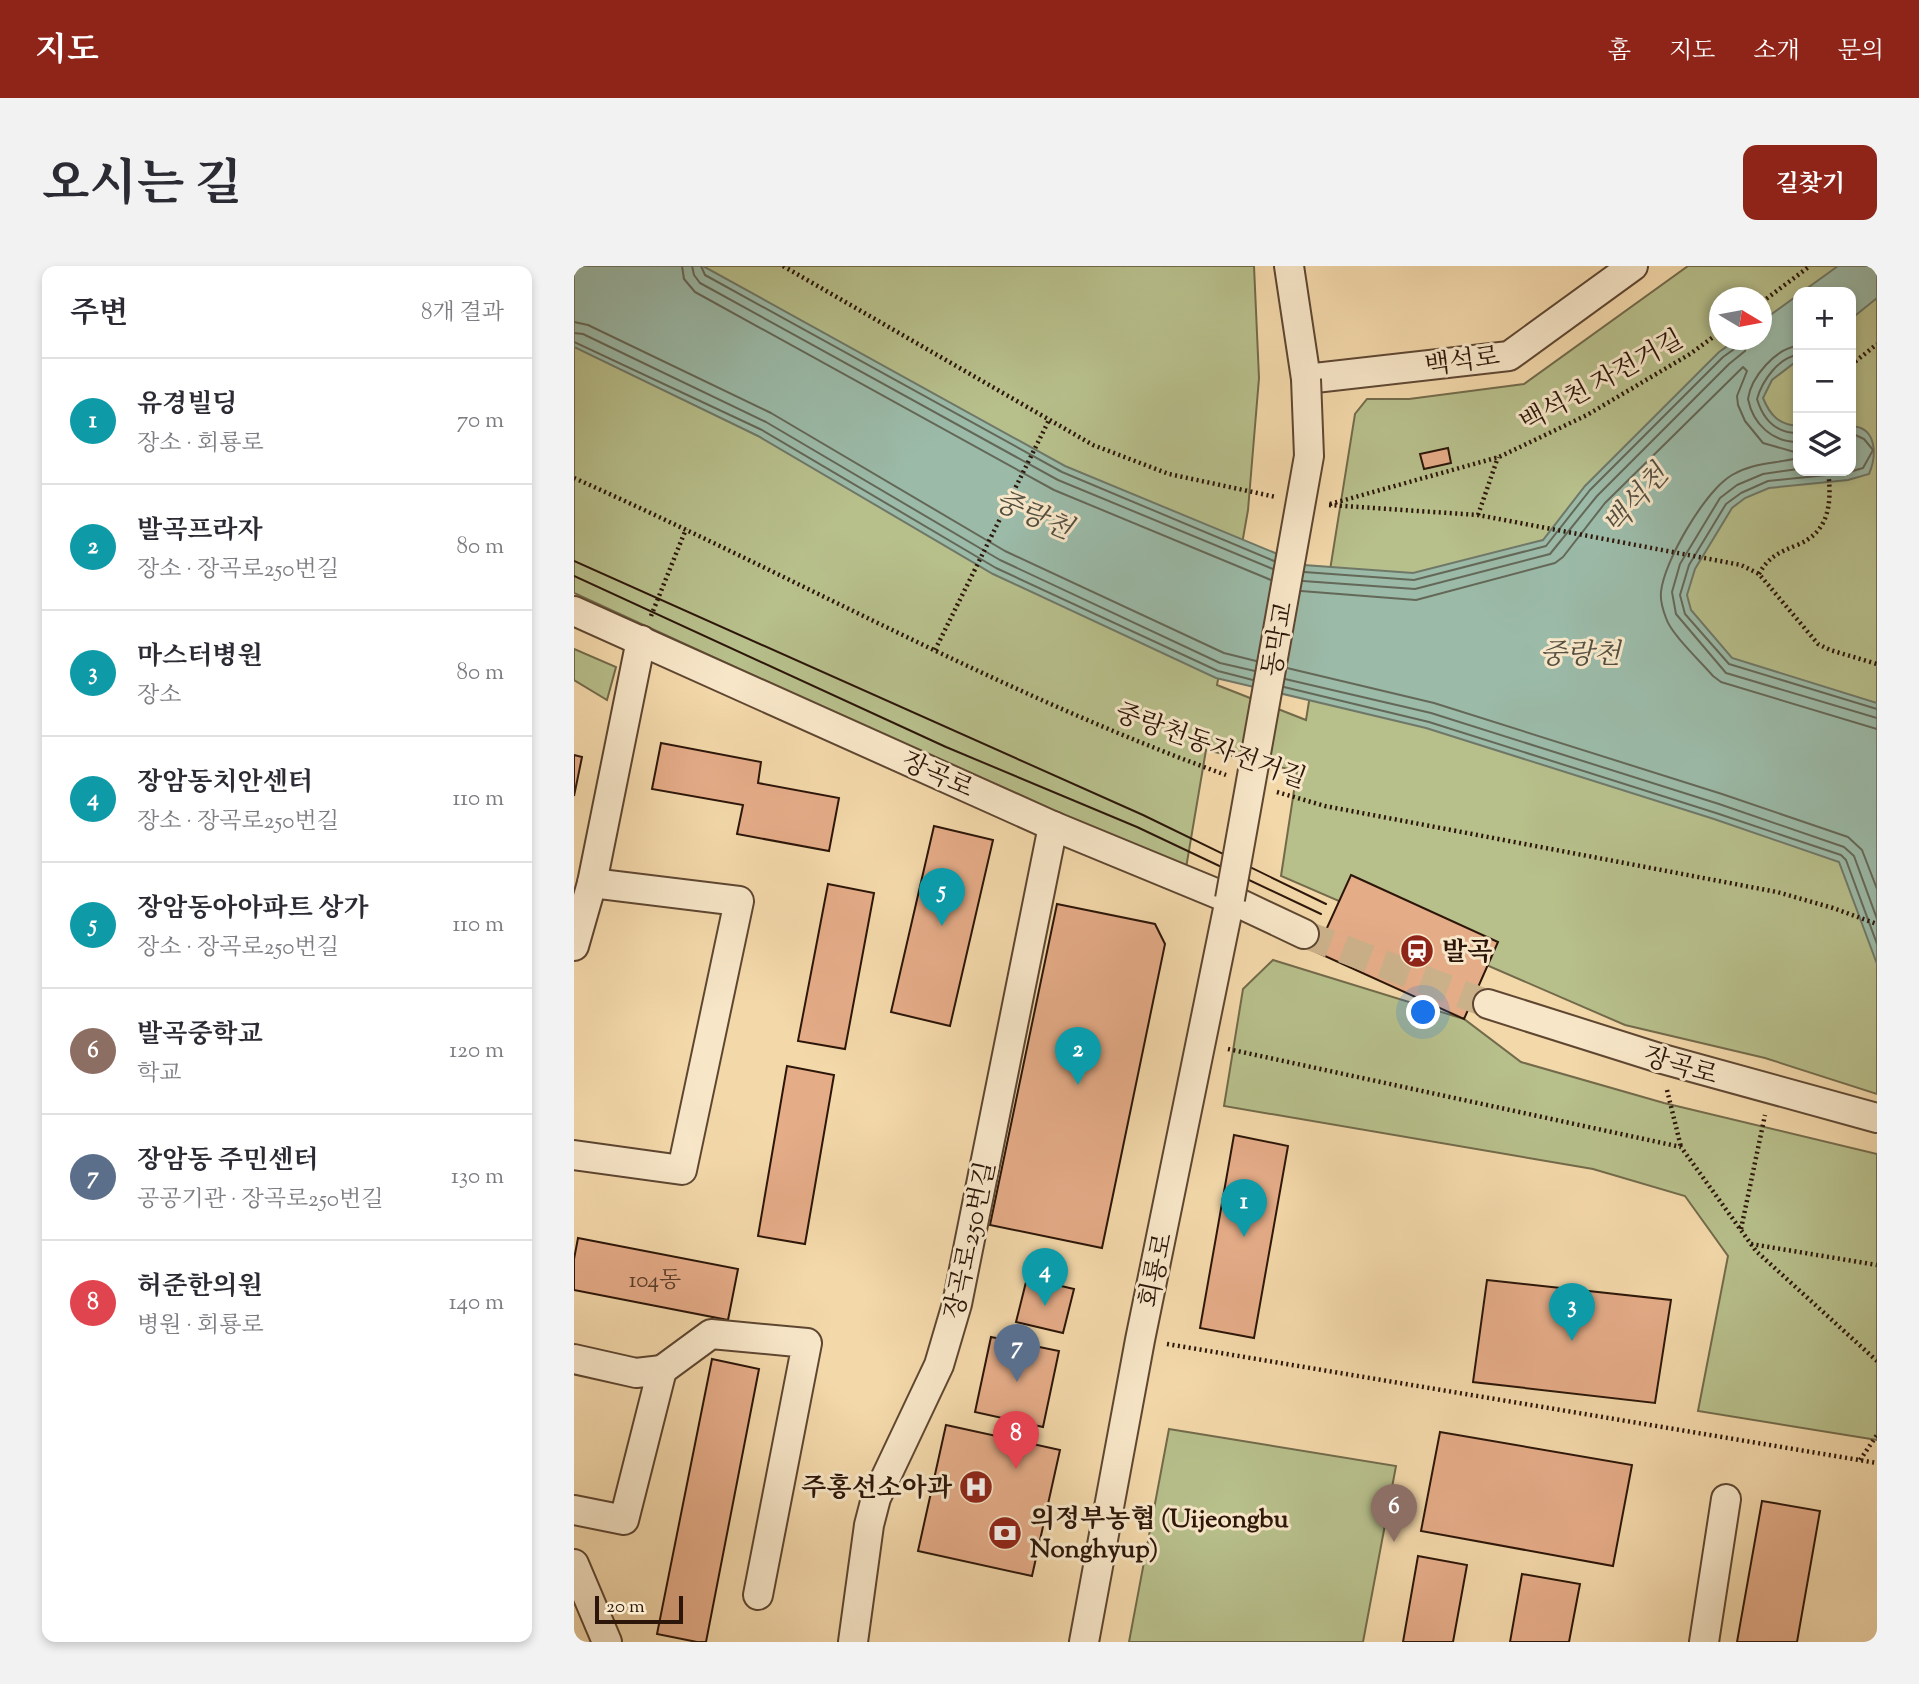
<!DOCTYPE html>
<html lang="ko">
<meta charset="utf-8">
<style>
body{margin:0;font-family:"Sorts Mill Goudy","Noto Serif KR",serif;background:#f2f2f3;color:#2b2b33}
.controls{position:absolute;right:21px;top:21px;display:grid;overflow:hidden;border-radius:14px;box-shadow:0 4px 10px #0003}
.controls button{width:63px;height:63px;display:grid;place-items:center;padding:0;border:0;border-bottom:2px solid #e1e1e2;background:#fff;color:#2b2b33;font:35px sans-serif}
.compass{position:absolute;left:1135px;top:21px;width:63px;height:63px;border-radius:50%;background:#fff;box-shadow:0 4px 10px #0003;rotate:100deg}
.scale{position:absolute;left:21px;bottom:18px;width:88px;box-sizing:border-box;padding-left:7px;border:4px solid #2c1609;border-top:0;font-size:19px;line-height:24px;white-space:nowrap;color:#2c1609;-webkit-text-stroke:5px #f7e6c8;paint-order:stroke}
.you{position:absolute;left:850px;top:747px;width:24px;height:24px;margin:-18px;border:5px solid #fff;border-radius:50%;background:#1a73e8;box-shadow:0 0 0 10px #1a73e833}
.badge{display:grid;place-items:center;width:46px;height:46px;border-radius:50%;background:#8f2418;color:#fff;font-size:23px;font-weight:700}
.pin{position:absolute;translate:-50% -58px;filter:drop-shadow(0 2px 4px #0008)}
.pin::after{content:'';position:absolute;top:37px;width:24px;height:21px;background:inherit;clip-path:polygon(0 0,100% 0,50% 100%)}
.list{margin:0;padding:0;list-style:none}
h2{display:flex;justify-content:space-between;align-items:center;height:91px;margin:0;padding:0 28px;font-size:30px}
h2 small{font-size:23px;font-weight:400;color:#7c7c81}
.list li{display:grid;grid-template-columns:46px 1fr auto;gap:21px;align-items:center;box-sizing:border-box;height:126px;padding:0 28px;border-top:2px solid #e1e1e2}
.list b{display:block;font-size:26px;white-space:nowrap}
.list p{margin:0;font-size:23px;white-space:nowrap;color:#7c7c81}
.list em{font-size:23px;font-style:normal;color:#7c7c81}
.icon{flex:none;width:38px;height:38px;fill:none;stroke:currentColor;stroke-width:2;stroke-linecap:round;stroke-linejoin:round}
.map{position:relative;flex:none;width:1303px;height:1376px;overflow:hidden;border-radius:14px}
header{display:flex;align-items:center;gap:42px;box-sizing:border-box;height:98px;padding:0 35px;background:#8f2418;color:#fff}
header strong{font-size:33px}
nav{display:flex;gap:38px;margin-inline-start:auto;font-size:24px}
.intro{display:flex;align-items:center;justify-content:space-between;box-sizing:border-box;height:168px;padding:0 42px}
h1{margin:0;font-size:49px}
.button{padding:18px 32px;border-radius:14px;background:#8f2418;color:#fff;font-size:24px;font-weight:700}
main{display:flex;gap:42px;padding:0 42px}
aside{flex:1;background:#fff;border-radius:14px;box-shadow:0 4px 10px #0003}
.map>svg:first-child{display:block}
.green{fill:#b7bf8b;stroke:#726a4a;stroke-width:2;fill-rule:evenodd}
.water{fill:#9bbaa8;stroke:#6f7868;stroke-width:2}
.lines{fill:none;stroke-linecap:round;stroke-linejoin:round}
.shore{stroke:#646858;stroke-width:2}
.building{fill:#e5ac88;stroke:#2c1609;stroke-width:2}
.minor-tunnel{stroke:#cbb18a;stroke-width:28;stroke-dasharray:28 14;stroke-linecap:butt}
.minor-casing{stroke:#5e4631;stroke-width:32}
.path{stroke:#2c1609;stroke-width:4.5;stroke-dasharray:2 3.5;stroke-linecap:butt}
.minor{stroke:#f7e6c8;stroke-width:28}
.tram{stroke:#2c1609;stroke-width:2}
.minor-bridge-casing{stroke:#5e4631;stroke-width:32;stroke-linecap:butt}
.minor-bridge{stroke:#f7e6c8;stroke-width:28}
.labels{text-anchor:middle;stroke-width:6;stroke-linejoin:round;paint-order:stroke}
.number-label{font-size:23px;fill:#5a3c29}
.street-label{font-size:26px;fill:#2c1609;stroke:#f7e6c8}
.poi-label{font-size:26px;font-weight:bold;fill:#2c1609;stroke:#f7e6c8;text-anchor:start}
.water-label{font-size:28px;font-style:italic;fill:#534f41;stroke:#f7e6c8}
</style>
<header>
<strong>지도</strong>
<nav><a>홈</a><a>지도</a><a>소개</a><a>문의</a></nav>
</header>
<div class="intro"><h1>오시는 길</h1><a class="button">길찾기</a></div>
<main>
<aside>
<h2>주변<small>8개 결과</small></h2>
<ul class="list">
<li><span class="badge" style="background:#0f9aa8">1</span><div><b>유경빌딩</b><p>장소 · 회룡로</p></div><em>70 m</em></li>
<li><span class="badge" style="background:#0f9aa8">2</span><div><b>발곡프라자</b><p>장소 · 장곡로250번길</p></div><em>80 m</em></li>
<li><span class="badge" style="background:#0f9aa8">3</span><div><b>마스터병원</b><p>장소</p></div><em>80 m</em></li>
<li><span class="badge" style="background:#0f9aa8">4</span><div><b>장암동치안센터</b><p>장소 · 장곡로250번길</p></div><em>110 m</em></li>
<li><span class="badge" style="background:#0f9aa8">5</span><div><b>장암동아아파트 상가</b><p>장소 · 장곡로250번길</p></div><em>110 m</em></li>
<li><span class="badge" style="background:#8d6e63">6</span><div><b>발곡중학교</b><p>학교</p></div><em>120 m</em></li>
<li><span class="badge" style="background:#5c6f8a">7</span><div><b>장암동 주민센터</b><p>공공기관 · 장곡로250번길</p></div><em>130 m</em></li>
<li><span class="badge" style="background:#e0444e">8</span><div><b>허준한의원</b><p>병원 · 회룡로</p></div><em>140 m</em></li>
</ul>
</aside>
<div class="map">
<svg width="1303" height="1376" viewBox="0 0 1303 1376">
<rect width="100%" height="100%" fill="#f3d8aa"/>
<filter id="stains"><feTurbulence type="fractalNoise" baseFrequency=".00286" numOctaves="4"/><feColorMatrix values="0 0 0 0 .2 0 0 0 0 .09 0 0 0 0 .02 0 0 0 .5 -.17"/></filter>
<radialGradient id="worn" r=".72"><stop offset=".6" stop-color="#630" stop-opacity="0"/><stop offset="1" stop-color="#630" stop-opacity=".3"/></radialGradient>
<!-- green -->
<g class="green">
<path d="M 0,0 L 680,0 L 685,112 L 674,244 L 643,419 L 732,454 L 781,148 L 793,133 L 835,133 L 950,118 L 1114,0 L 1303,0 L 1303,828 L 1191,792 L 1051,759 L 707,610 L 723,505 L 632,484 L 611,608 L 0,327 ZM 1224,26 L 1277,26 L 1277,205 L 1224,205 ZM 1146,32 L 1188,32 L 1188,74 L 1146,74 Z"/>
<path d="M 0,383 L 42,401 L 33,434 L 0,414 Z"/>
<path d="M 699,694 L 890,753 L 947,796 L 1090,837 L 1303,888 L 1303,1174 L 1124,1145 L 1154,990 L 1111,930 L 1019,903 L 650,840 L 669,723 Z"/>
<path d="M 595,1163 L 822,1200 L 789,1376 L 555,1376 Z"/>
</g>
<!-- water -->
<g class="water">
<path d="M 0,0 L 129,0 L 491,200 L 730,299 L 839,307 L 969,274 L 1011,220 L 1145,86 L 1162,74 L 1188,74 L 1188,55 L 1224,29 L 1224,94 L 1198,114 L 1189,132 C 1196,149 1205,159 1224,160 L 1224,205 L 1277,205 L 1277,160 C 1303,161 1303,189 1295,208 L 1274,214 L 1195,222 L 1171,232 L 1158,242 L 1121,303 L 1113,329 L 1117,344 L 1158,392 L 1303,437 L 1303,698 L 1265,596 L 1140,553 L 852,462 L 642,412 L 419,308 L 184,170 L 0,81 Z"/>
<path d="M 1264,0 L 1303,0 L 1303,32 L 1277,53 L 1277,26 L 1228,26 Z"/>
</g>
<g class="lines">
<!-- shore -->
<g class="shore">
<path d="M 108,0 L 110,13 L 121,26 L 480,224 L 697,314"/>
<path d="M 118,0 L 120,9 L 126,17 L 484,214 L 699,303"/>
<path d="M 127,0 L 131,9 L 488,206 L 700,295"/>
<path d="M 0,56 L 14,59 L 197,147 L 431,285 L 650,387 L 682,395"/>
<path d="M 0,67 L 9,68 L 192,156 L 426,294 L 646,397 L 681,405"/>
<path d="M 0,76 L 188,164 L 422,302 L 644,405 L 679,414"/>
<path d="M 1224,80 C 1202,82 1177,111 1174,133 C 1179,158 1198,176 1224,176"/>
<path d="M 1224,89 C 1205,91 1188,115 1183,133 C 1189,153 1202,167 1224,167"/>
<path d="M 1277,167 L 1290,173 L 1299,184 L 1289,202 L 1272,207 L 1194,215 L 1167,227 L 1152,238 L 1115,299 L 1106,329 L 1111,348 L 1155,398 L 1303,443"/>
<path d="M 1224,192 C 1201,198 1180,196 1158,209 C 1131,225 1090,295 1087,326 C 1086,334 1089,344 1092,352 C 1097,368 1127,396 1139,410 L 1147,416 L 1303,463"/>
<path d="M 1224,203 L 1189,208 L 1163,219 L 1146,232 L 1106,298 L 1098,326 L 1102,348 L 1152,407 L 1303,452"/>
<path d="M 730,306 L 840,314 L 972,280 L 1016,224 L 1149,91 L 1163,81 L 1165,74"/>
<path d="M 729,315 L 841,323 L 976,288 L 1023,230 L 1155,98 L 1171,85 L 1174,74"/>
<path d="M 727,325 L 842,334 L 981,297 L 989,291 L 1031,237 L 1169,101 L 1173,105 L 1163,130 L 1164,139 L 1171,155 L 1189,177 L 1224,187"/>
<path d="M 713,402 L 860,437 L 1148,528 L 1274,571 L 1288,584 L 1303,623"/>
<path d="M 711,413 L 857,447 L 1145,538 L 1270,581 L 1280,590 L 1303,653"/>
<path d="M 710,421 L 855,456 L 1142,547 L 1267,589 L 1272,594 L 1303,678"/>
</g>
</g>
<!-- building -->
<g class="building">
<path d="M 874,182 L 877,197 L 850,203 L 846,188 Z"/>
<path d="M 87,477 L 187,496 L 184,517 L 265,532 L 255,585 L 163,568 L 169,539 L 78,523 Z"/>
<path d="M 0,489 L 8,491 L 0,530 Z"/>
<path d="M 360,560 L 419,574 L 376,760 L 317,746 Z"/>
<path d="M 777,609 L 924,676 L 890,753 L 742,686 Z"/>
<path d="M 254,618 L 300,627 L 271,783 L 224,775 Z"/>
<path d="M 483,638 L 581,658 L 591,678 L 528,982 L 416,959 Z"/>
<path d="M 213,800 L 260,809 L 231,978 L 184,970 Z"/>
<path d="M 660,869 L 714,880 L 680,1072 L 626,1062 Z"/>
<path d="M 4,972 L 164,1003 L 154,1054 L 0,1024 L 0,993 Z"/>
<path d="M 453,1012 L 500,1023 L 489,1067 L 442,1056 Z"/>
<path d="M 913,1014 L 1097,1034 L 1081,1137 L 899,1116 Z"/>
<path d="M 417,1071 L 485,1085 L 469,1161 L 401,1146 Z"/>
<path d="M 138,1093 L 185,1103 L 132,1376 L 123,1376 L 83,1368 Z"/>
<path d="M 372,1159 L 486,1184 L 458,1310 L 344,1285 Z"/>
<path d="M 866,1166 L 1058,1199 L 1039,1300 L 847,1265 Z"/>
<path d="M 1188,1235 L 1246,1245 L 1223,1376 L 1163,1376 Z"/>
<path d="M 844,1290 L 893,1299 L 879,1376 L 829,1376 Z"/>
<path d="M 948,1308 L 1006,1318 L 995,1376 L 936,1376 Z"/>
</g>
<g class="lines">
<!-- minor-tunnel -->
<path class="minor-tunnel" d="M 730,668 L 914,738"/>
<!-- minor casing -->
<g class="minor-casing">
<g id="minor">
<path d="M 715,0 L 732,113 L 935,90 L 1059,0"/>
<path d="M 0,345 L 479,560 L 656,633 L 730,668"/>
<path d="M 0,680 L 18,617 L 67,374"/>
<path d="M 914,738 L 1085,792 L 1303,852"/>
<path d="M 0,889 L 108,904 L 165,635 L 18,617"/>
<path d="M 0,1093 L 62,1107 L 88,1104 L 50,1254 L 0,1244"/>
<path d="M 88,1104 L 137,1068 L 233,1077 L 184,1329"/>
<path d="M 0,1298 L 33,1376"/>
<path d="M 279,1376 L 295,1259 L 302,1232 L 365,1099 L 383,1038 L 479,560"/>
<path d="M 510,1376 L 566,1074 L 656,633"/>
<path d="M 1130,1376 L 1152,1233"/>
</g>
</g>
<!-- path -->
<g class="path">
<path d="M 209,0 L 519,179 L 595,208 L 702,231"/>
<path d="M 1188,36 L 1236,0"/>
<path d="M 1277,99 L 1303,78"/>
<path d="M 0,212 C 218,309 427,428 652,509"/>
<path d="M 756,238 L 925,191 L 1013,149 L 1116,88 L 1146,66"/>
<path d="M 755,239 L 904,249 L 1167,299 L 1185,308 L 1244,378 L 1256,384 L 1303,398"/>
<path d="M 904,249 L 924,191"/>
<path d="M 1185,308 C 1194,291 1206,286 1223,279 C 1256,266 1258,236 1254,205"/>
<path d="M 77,350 L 112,263"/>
<path d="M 361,384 L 475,154"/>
<path d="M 703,526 L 751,540 L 1203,626 L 1259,642 L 1303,658"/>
<path d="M 654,783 L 1107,881 L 1182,985 L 1303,1095"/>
<path d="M 1093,824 L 1107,881"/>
<path d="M 1167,963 L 1191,849"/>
<path d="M 1177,978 L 1303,999"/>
<path d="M 593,1078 L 1303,1197"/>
<path d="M 1286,1194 L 1303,1169"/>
</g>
<!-- minor -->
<use href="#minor" class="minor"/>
<!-- tram -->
<g class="tram">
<path d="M 0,295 L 569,549 L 752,638"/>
<path d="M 0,310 L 372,481 L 563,561 L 747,648"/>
</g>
<!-- minor-bridge casing -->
<g class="minor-bridge-casing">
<path id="minor-bridge" d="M 656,633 L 735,190 L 732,113"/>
</g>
<!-- minor-bridge -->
<use href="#minor-bridge" class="minor-bridge"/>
</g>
<!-- icons -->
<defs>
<g id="station-disc" transform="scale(1.75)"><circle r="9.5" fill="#8f2418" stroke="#f7e6c8"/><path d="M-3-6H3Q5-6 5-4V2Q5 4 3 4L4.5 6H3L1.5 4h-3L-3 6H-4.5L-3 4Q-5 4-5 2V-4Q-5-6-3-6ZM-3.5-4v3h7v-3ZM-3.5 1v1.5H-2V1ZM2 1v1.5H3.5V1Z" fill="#fff"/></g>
<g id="hospital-disc" transform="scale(1.75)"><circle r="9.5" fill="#8f2418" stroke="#f7e6c8"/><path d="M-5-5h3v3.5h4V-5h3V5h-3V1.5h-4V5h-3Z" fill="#fff"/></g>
<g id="bank-disc" transform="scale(1.75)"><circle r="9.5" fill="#8f2418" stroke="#f7e6c8"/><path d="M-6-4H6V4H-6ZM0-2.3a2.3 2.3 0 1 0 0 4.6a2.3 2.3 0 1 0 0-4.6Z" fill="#fff"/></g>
</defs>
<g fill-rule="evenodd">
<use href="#station-disc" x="843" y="685"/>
<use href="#hospital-disc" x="402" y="1221"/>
<use href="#bank-disc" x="431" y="1267"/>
</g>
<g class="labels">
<!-- number labels -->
<g class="number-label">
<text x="81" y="1021">104동</text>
</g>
<!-- street labels -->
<g class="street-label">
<text transform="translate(888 94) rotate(-8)" y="9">백석로</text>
<text transform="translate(1027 114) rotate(-29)" y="9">백석천 자전거길</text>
<text transform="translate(703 373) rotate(-80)" y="9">동막교</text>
<text transform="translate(637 479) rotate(20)" y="9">중랑천동자전거길</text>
<text transform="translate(364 508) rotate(24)" y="9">장곡로</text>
<text transform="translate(1107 799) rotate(16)" y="9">장곡로</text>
<text transform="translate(395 974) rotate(-78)" y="9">장곡로250번길</text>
<text transform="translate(581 1004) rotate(-78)" y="9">회룡로</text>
</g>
<!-- poi labels -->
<g class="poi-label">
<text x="868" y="694">발곡</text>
<text x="378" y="1230" text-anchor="end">주홍선소아과</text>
<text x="456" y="1261">의정부농협 (Uijeongbu<tspan x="456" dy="30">Nonghyup)</tspan></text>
</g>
<!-- water labels -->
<g class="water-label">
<text transform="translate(1061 233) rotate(-49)" y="10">백석천</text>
<text transform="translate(460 248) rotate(23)" y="10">중랑천</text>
<text x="1006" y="397">중랑천</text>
</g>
</g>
<rect width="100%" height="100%" filter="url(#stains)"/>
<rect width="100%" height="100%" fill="url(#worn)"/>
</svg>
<div class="controls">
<button>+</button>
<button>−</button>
<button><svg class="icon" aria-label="layers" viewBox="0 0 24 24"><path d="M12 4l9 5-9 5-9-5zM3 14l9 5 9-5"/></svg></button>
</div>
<svg class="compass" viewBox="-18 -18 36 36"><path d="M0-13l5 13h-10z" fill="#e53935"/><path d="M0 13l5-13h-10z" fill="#7c7c81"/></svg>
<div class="scale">20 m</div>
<div class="you"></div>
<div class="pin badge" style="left:670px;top:971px;background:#0f9aa8">1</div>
<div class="pin badge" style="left:504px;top:819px;background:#0f9aa8">2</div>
<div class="pin badge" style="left:998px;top:1075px;background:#0f9aa8">3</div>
<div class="pin badge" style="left:471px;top:1040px;background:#0f9aa8">4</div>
<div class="pin badge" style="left:368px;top:660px;background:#0f9aa8">5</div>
<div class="pin badge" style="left:820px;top:1276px;background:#8d6e63">6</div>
<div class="pin badge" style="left:443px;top:1116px;background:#5c6f8a">7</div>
<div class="pin badge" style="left:442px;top:1203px;background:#e0444e">8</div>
</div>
</main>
